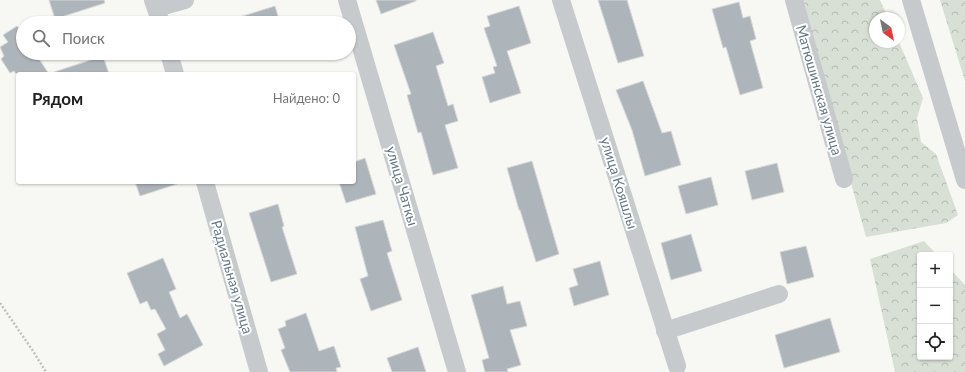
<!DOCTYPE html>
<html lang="ru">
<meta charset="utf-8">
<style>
body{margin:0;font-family:Lato,sans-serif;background:#f2f2f2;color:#222}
.controls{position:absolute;right:12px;bottom:12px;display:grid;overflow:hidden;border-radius:4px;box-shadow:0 1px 3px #0004}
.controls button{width:36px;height:36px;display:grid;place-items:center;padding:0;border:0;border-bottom:1px solid #e0e0e0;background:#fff;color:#222;font:20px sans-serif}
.compass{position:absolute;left:869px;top:12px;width:36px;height:36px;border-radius:50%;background:#fff;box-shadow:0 1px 3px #0004;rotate:147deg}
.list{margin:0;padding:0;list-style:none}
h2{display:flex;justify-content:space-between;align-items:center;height:52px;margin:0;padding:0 16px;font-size:17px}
h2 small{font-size:13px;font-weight:400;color:#767676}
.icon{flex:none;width:22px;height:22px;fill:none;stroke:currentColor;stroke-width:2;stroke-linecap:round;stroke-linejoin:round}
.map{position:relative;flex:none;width:965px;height:372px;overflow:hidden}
.search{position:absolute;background:#fff;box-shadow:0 1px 3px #0004;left:16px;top:16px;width:340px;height:44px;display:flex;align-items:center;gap:10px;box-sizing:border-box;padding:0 14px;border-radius:22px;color:#767676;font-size:15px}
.panel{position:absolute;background:#fff;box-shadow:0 1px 3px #0004;left:16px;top:72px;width:340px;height:112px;border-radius:4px}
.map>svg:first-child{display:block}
.forest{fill:url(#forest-crowns)}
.building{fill:#adb5bb;stroke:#d8d8d6}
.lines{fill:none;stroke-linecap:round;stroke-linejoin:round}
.path{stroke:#bdc0c2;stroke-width:2.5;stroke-dasharray:2 2;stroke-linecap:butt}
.minor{stroke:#c6cacd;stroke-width:18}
.labels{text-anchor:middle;stroke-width:4;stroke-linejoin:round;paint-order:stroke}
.street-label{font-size:14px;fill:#647786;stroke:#fff}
</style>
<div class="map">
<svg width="965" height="372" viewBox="0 0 965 372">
<defs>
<pattern id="forest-crowns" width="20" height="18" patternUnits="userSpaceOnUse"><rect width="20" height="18" fill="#d8dfd4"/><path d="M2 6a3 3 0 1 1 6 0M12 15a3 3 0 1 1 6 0" fill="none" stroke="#b3bab2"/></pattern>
</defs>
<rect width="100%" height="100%" fill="#f7f7f3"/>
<!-- forest -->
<g class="forest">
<path d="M 800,0 L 880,0 L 888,18 L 875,18 L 875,42 L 899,42 L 923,98 L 917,118 L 921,142 L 936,154 L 958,215 L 946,223 L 866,237 Z"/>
<path d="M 940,0 L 965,0 L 965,81 Z"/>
<path d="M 924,241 L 937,255 L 920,255 L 920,357 L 950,357 L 950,269 L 965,285 L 965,372 L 895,372 L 870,259 Z"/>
</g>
<!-- building -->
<g class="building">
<path d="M 49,0 L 104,0 L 105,3 L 55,19 Z"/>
<path d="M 376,0 L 416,0 L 416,1 L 381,14 Z"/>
<path d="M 598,0 L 627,0 L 644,56 L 618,63 Z"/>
<path d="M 739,2 L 743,18 L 750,16 L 756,39 L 750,41 L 763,88 L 740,95 L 726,47 L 723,48 L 712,9 Z"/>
<path d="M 275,6 L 280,23 L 231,23 L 230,20 Z"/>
<path d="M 519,6 L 531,43 L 507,51 L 521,93 L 490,103 L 482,77 L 495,73 L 493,67 L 497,66 L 484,28 L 490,26 L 487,16 Z"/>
<path d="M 17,26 L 23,34 L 23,53 L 35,53 L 49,74 L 16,74 L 14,71 L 10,73 L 1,59 L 4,56 L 0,47 L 8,42 L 3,35 Z"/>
<path d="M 433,32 L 444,63 L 436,66 L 448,106 L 453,104 L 458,121 L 445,125 L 458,168 L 433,175 L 421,132 L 418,133 L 407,95 L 411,94 L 394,45 Z"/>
<path d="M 103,56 L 109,74 L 54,74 L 54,72 Z"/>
<path d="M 643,81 L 662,133 L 671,131 L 681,165 L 645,176 L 632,130 L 616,90 Z"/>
<path d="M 365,158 L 376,194 L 346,203 L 339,182 L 354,182 L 354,162 Z"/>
<path d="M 532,161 L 559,254 L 536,262 L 520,210 L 519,210 L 507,168 Z"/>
<path d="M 777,163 L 784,192 L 752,200 L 745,171 Z"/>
<path d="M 711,177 L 718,205 L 686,214 L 678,186 Z"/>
<path d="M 135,182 L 176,182 L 177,184 L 140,196 Z"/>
<path d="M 278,204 L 284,226 L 282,227 L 297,274 L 271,282 L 249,213 Z"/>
<path d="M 383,220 L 392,251 L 387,253 L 402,300 L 371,311 L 360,279 L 368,276 L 355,227 Z"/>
<path d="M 691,234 L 702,271 L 671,280 L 661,243 Z"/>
<path d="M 806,246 L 814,277 L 787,284 L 780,252 Z"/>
<path d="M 163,258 L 176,289 L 169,292 L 180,318 L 187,314 L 203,345 L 164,366 L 158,354 L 165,350 L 157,334 L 166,329 L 155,309 L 151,310 L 147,301 L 140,304 L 127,273 Z"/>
<path d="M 600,261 L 609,295 L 574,306 L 569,288 L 578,285 L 573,269 Z"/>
<path d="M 503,286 L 507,304 L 520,301 L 527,326 L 510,330 L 521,365 L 507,369 L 508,372 L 485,372 L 482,360 L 489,358 L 471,295 Z"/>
<path d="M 306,313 L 319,351 L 334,346 L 341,367 L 336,368 L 337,372 L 290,372 L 281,350 L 285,348 L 278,329 L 286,326 L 285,321 Z"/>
<path d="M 830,318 L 840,352 L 784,368 L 775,335 Z"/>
<path d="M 418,347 L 426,372 L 392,372 L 387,358 Z"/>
</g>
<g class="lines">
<!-- path -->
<path class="path" d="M 0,303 L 33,351 L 46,372"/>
<!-- minor -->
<g class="minor">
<path d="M 153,0 L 161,23"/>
<path d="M 347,0 L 457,372"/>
<path d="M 561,0 L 677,366"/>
<path d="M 794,0 L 844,179"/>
<path d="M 911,0 L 965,180"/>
<path d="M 156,8 L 185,0"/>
<path d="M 169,53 L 175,74"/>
<path d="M 205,182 L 259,372"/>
<path d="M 665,331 L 779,294"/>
</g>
</g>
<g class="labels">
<!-- street labels -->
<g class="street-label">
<text transform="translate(819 90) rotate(74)" y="5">Матюшинская улица</text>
<text transform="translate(619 183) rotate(73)" y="5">улица Кояшлы</text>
<text transform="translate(402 186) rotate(74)" y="5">улица Чаткы</text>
<text transform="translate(232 277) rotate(74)" y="5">Радиальная улица</text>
</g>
</g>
</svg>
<div class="controls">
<button>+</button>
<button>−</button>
<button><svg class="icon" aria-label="locate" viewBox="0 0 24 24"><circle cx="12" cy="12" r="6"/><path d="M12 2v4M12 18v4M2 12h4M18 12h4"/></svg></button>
</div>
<svg class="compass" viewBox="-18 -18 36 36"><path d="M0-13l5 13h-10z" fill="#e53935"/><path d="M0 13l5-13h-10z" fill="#767676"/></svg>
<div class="search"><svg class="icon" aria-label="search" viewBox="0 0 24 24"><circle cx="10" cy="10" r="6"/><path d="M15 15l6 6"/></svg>Поиск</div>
<section class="panel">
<h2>Рядом<small>Найдено: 0</small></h2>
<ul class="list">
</ul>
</section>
</div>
